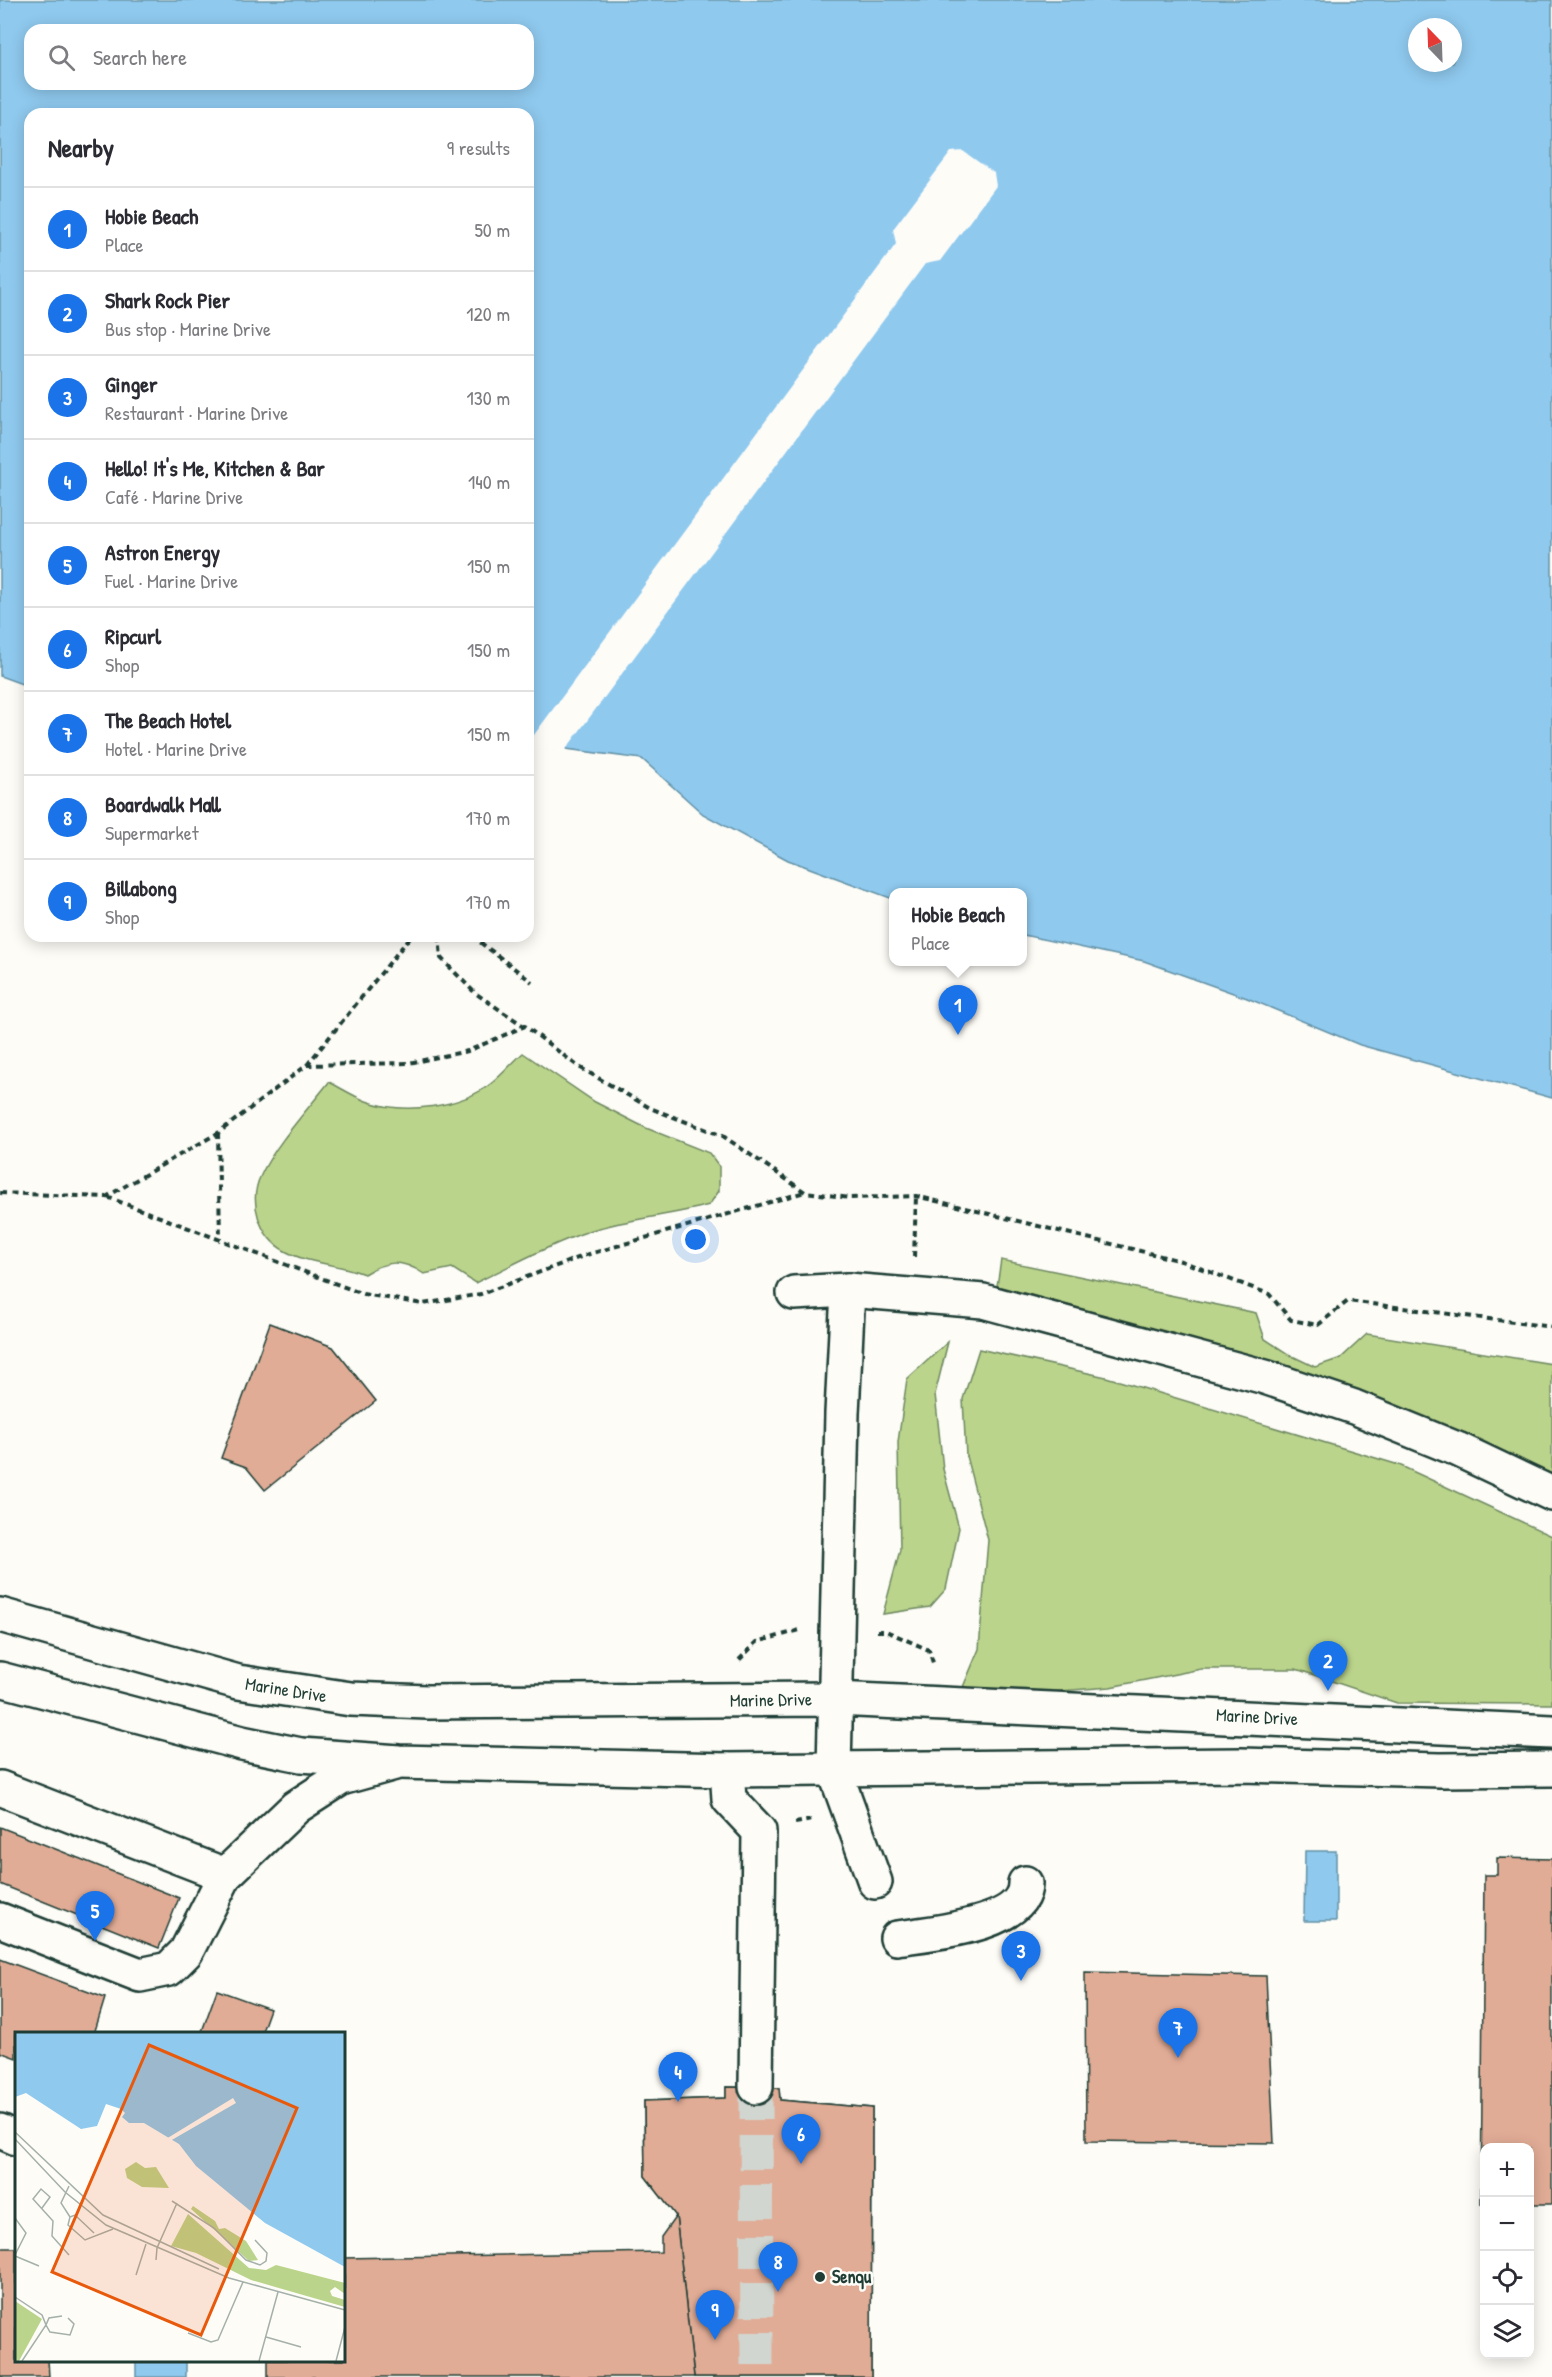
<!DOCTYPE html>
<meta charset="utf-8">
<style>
body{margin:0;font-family:"Patrick Hand",sans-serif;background:#f2f2f3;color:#2b2b33}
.controls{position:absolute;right:18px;bottom:18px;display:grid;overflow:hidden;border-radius:12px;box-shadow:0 3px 15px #0003}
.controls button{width:54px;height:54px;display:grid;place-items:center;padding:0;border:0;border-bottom:2px solid #e1e1e2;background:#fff;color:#2b2b33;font:30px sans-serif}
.compass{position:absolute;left:1408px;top:18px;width:54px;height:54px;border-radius:50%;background:#fff;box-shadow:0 3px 15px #0003;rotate:337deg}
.you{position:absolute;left:696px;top:1240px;width:21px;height:21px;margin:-15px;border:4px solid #fff;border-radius:50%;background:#1a73e8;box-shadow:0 0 0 9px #1a73e833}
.badge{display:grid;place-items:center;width:39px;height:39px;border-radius:50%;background:#1a73e8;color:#fff;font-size:20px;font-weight:700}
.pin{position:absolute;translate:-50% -50px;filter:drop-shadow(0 2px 3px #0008)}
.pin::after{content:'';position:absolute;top:32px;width:21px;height:18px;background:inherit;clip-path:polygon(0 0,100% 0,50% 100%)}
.popup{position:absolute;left:889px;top:888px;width:138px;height:78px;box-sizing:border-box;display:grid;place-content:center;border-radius:12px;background:#fff;filter:drop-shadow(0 2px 4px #0005);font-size:20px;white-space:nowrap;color:#7c7c81}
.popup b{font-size:22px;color:#2b2b33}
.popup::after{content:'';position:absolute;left:50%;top:100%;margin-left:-12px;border:12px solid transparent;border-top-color:#fff}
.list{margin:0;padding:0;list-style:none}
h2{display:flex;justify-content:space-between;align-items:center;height:78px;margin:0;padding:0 24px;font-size:26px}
h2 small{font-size:20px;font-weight:400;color:#7c7c81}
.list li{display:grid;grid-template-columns:39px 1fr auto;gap:18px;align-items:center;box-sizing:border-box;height:84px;padding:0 24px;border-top:2px solid #e1e1e2}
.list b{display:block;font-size:22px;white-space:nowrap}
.list p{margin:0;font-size:20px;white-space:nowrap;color:#7c7c81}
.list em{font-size:20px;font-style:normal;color:#7c7c81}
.icon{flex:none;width:33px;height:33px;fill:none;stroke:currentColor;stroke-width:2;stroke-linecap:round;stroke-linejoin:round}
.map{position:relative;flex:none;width:1552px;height:2377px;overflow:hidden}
.search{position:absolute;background:#fff;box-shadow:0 3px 15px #0003;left:24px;top:24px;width:510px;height:66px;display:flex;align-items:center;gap:15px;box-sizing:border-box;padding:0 21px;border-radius:18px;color:#7c7c81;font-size:22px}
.panel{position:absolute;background:#fff;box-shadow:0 3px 15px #0003;left:24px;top:108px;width:510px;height:834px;border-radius:18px}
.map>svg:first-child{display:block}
.green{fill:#bbd48b;stroke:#6d8860;stroke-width:1.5}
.water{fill:#8fc9ee;stroke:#6291a4;stroke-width:1.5;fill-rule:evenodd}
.pier{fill:#fdfcf7}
.building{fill:#e1ac96;stroke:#1f3d34;stroke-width:1.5}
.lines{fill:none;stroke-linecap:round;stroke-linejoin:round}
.minor-tunnel{stroke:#d1d6d0;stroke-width:33;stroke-dasharray:33 16;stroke-linecap:butt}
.minor-casing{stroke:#1f3d34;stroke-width:38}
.major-casing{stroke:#1f3d34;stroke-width:38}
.path{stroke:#1f3d34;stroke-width:4;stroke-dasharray:6 4.5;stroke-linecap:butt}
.minor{stroke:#fdfcf7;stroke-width:33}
.major{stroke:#fdfcf7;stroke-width:33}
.poi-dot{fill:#1f3d34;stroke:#fdfcf7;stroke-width:2}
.labels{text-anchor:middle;stroke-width:5;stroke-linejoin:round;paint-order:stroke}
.street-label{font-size:18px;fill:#1f3d34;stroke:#fdfcf7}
.poi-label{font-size:18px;font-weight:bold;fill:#1f3d34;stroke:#fdfcf7;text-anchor:start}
.inset-road{fill:none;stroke:#a4b0a9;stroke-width:1.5}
.view{fill:#e8590c;fill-opacity:0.15;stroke:#e8590c;stroke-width:3}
.inset-edge{fill:none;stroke:#1f3d34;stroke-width:3}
</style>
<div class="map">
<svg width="1552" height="2377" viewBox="0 0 1552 2377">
<rect width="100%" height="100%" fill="#fdfcf7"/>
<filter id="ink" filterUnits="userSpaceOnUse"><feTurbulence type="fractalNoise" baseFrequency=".0167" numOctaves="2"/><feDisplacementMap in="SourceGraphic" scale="12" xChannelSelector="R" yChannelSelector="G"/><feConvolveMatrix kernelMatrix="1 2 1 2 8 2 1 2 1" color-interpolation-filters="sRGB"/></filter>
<g filter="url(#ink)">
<!-- green -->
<g class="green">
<path d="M 523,1053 L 595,1102 L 646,1128 L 709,1153 L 719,1166 L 719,1191 L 709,1205 C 671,1216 631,1218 592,1230 C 551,1244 514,1264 475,1283 L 452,1268 L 424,1274 C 402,1259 387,1260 364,1274 C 339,1263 310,1265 285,1251 C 259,1237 248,1201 261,1175 C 275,1145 308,1109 329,1082 C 341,1088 353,1096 366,1101 C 403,1115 462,1108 493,1082 C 504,1073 513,1062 523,1053 Z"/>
<path d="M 1001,1260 L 1256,1313 L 1265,1339 L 1288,1354 L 1315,1367 L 1341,1358 L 1367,1334 L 1552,1364 L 1552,1485 L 995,1299 Z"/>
<path d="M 948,1342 L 935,1394 L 943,1469 L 959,1528 L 946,1589 L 930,1607 L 883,1614 L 900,1550 L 898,1442 L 907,1379 Z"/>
<path d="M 979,1349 L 1106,1377 L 1399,1465 L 1552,1536 L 1552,1704 L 1397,1703 L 1296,1669 L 1201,1669 L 1110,1687 L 958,1699 L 979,1649 L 988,1540 L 966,1456 L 963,1399 Z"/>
</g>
<!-- water -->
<g class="water">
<path d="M 0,0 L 1552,0 L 1552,1098 L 1360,1045 L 1247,998 L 1144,961 L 1023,935 L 1022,892 L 894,892 L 893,899 L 788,860 L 703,814 L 642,759 L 528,744 L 528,114 L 30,114 L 30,687 L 0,676 ZM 1417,27 L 1453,27 L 1453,63 L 1417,63 ZM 30,30 L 528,30 L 528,84 L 30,84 Z"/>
<path d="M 1305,1851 L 1336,1851 L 1336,1921 L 1304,1921 Z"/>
<rect x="136" y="2361" width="50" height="16"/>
</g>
<!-- pier -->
<path class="pier" d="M 963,151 L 994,173 L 996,186 L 940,261 L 925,264 L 564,752 L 528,747 L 528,743 L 896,244 L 893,229 L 951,152 Z"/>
<!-- building -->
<g class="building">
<path d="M 270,1323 L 333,1347 L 376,1401 L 265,1490 L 246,1467 L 221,1458 Z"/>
<path d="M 0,1827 L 179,1898 L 159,1948 L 0,1884 Z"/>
<path d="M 1497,1858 L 1552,1859 L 1552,2204 L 1530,2204 L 1530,2148 L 1484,2148 L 1484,2204 L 1481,2204 L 1484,1875 L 1497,1875 Z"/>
<path d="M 0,1959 L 105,1998 L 94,2034 L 16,2034 L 16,2058 L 0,2052 Z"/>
<path d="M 1085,1972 L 1266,1976 L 1274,2143 L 1086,2141 Z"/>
<path d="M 217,1990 L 270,2009 L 261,2034 L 201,2034 Z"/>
<path d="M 726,2087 L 779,2088 L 780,2100 L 872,2108 L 871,2377 L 694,2377 L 676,2216 L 645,2176 L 644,2101 L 726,2098 Z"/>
<path d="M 726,2087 L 779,2088 L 780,2100 L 872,2108 L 871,2377 L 694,2377 L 676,2216 L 645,2176 L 644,2101 L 726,2098 Z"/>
<path d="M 676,2216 L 694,2377 L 268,2377 L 268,2360 L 344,2360 L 344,2258 L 661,2252 L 661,2237 Z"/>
<path d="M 0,2248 L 16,2248 L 16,2360 L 48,2360 L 49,2377 L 0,2377 Z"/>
</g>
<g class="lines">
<!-- minor-tunnel -->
<path class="minor-tunnel" d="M 756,2087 L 757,2377"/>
<!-- minor casing -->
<g class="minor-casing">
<g id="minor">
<path d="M 848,1290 L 842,1413 L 834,1769 L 875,1882"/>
<path d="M 794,1293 L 848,1290 L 983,1301 L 1265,1377 L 1354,1407 L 1457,1449 L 1552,1494"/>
<path d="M 727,1770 L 729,1799 L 759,1831 L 756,2087"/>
<path d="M 0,1788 L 225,1875"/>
<path d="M 0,1920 L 140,1975 L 169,1969 L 186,1952 L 225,1875 L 296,1807 L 341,1778 L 395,1763"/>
<path d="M 897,1938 C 928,1933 1026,1926 1025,1883"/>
<path d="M 0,2131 L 16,2138"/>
</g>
</g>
<!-- major casing -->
<g class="major-casing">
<g id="major">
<path d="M 0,1615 L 238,1682 L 351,1699 L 427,1702 L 835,1699 L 1552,1732"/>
<path d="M 0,1679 L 242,1743 L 301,1755 L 399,1762 L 727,1770 L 1241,1765 L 1440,1770 L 1552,1769"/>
</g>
</g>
<!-- path -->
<g class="path">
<path d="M 439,936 L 441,958 L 475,993 L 524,1026"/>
<path d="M 472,936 L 532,982"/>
<path d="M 307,1065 L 411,936"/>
<path d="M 218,1133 L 220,1239"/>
<path d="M 0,1193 L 106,1197 L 218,1133 L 307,1065 L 409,1063 L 468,1051 L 525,1026 L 579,1067 L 650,1108 L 723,1136 L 805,1192 L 850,1198 L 916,1196 L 1181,1261 L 1269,1294 L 1291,1320 L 1318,1325 L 1348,1301 L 1552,1327"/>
<path d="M 107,1197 L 363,1294 L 423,1304 L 481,1294 L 586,1255 L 805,1192"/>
<path d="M 914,1257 L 916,1196"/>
<path d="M 877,1631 L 886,1631 L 929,1650 L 934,1666"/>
<path d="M 739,1660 L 757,1642 L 800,1630"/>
<path d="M 795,1823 L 812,1820"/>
</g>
<!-- minor -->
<use href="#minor" class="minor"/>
<!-- major -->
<use href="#major" class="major"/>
</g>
</g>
<!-- markers -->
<circle class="poi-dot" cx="820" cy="2277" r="6"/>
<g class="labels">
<!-- street labels -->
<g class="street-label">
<text transform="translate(286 1690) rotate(9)" y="6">Marine Drive</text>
<text transform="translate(771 1700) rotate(-1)" y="6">Marine Drive</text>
<text transform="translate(1257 1717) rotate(3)" y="6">Marine Drive</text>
</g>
<!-- poi labels -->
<g class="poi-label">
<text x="832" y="2283">Senqu</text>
</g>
</g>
<!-- overview -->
<g transform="translate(15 2032)">
<rect width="330" height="330" fill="#fdfcf7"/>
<path d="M 121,130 L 130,136 L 141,135 L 154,156 L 127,155 L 112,146 L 110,137 ZM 178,174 L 200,189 L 204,197 L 210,196 L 231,209 L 243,228 L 234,229 L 176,177 ZM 173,182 L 234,236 L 251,238 L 261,233 L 330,251 L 330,262 L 320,255 L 315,259 L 317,264 L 330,268 L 330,275 L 236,248 L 181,221 L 156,214 ZM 0,269 L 27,287 L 4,329 L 0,329 Z" fill="#bbd48b"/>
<path d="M 0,1 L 330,1 L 330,235 L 250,191 L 181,134 L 164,112 L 129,91 L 114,91 L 107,85 L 110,81 L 106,77 L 91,72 L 82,94 L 66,97 L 11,61 L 0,65 Z" fill="#8fc9ee"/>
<path d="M 218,66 L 221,71 L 155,109 L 151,107 Z" fill="#fdfcf7"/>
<path class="inset-road" d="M 0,100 L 88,183 L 204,237M 0,107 L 50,160 L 91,193 L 214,246 L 330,278M 54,154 L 46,171 L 55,185 L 53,193 L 70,208 L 98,197M 157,169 L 199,196 L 231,228 L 245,233 L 251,229 L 252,221 L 240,208M 27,176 L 35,165 L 26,157 L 18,167 L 38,189 L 37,204 L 54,223M 55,185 L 60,183 L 79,201M 0,186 L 11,201 L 0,223M 0,224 L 24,234M 141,228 L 142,216 L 162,171M 121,243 L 131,212M 0,265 L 27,283 L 31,293 L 7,329M 47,284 L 34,286 L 31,293 L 35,300 L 55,303 L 59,292 L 53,286M 173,301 L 196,310 L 203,308 L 228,250M 251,305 L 286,315M 244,329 L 263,260M 321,329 L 330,295"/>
<path class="view" d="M 134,13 L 282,76 L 186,303 L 37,240 Z"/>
<rect width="330" height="330" class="inset-edge"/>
</g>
</svg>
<div class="controls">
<button>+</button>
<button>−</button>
<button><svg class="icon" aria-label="locate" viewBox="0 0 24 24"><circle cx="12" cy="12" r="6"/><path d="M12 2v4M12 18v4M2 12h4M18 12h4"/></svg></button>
<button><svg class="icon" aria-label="layers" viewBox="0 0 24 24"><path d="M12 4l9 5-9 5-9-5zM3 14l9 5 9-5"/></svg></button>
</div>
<svg class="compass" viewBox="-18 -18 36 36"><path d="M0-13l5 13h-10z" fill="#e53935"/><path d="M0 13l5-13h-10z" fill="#7c7c81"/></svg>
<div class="you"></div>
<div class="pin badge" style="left:958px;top:1035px">1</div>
<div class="popup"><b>Hobie Beach</b>Place</div>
<div class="pin badge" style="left:1328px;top:1691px">2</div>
<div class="pin badge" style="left:1021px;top:1981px">3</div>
<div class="pin badge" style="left:678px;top:2102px">4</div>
<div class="pin badge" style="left:95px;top:1941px">5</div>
<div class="pin badge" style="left:801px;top:2164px">6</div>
<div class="pin badge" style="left:1178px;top:2058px">7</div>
<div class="pin badge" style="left:778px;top:2292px">8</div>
<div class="pin badge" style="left:715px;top:2340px">9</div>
<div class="search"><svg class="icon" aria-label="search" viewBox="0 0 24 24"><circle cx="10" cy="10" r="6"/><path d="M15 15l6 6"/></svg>Search here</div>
<section class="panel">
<h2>Nearby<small>9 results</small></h2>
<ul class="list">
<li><span class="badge">1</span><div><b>Hobie Beach</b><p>Place</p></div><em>50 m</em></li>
<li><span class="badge">2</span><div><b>Shark Rock Pier</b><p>Bus stop · Marine Drive</p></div><em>120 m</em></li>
<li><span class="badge">3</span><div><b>Ginger</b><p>Restaurant · Marine Drive</p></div><em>130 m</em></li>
<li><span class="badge">4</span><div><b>Hello! It's Me, Kitchen &amp; Bar</b><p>Café · Marine Drive</p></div><em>140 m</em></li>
<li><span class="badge">5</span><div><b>Astron Energy</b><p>Fuel · Marine Drive</p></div><em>150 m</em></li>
<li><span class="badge">6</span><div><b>Ripcurl</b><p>Shop</p></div><em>150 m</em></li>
<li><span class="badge">7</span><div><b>The Beach Hotel</b><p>Hotel · Marine Drive</p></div><em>150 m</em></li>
<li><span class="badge">8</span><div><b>Boardwalk Mall</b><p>Supermarket</p></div><em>170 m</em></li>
<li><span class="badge">9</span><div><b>Billabong</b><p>Shop</p></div><em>170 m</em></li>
</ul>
</section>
</div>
